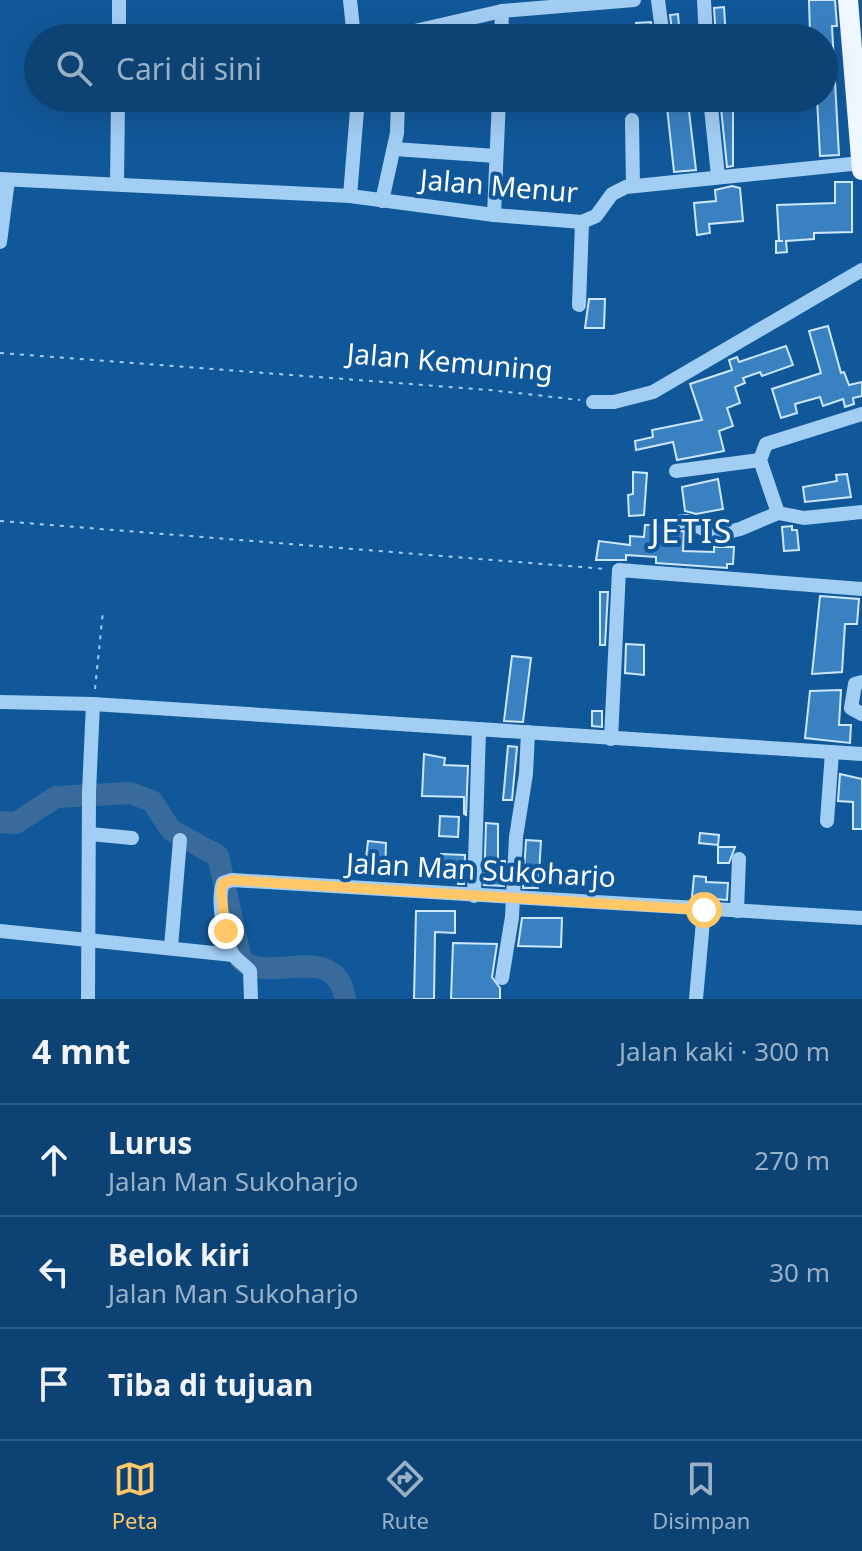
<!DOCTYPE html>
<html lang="id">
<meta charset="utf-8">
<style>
body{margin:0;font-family:"Noto Sans",sans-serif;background:#1b4d7c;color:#f1f3f6}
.stop{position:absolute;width:24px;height:24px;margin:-18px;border:6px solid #ffc767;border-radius:50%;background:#fff}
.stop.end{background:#ffc767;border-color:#fff;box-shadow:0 2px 8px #0008}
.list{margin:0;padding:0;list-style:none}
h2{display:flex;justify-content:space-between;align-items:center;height:104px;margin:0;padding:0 32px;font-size:34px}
h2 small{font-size:26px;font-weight:400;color:#9ab0c5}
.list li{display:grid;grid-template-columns:52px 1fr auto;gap:24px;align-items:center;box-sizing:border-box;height:112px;padding:0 32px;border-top:2px solid #2d5b86}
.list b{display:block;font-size:30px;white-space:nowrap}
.list p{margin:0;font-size:26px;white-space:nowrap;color:#9ab0c5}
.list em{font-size:26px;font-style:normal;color:#9ab0c5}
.icon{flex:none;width:44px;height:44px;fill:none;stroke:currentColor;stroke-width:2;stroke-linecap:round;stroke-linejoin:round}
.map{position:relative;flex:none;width:862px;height:999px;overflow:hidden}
.search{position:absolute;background:#0d4274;box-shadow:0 8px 32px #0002;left:24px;right:24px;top:24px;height:88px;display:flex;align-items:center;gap:20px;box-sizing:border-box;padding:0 28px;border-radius:44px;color:#9ab0c5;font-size:30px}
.sheet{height:440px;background:#0d4274}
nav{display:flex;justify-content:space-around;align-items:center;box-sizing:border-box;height:112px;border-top:2px solid #2d5b86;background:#0d4274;font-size:22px;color:#9ab0c5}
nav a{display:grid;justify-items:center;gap:4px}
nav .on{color:#ffc767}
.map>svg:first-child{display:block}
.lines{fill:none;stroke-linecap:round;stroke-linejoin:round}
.river{stroke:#386b9b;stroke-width:22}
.building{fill:#3981c1;stroke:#cce7fe;stroke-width:2}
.path{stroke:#a3cef4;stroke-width:2;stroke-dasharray:4 6;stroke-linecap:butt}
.minor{stroke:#a3cef4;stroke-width:14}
.major{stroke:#f1f7ff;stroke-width:20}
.route{stroke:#ffc767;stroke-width:10}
.labels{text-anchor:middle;stroke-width:8;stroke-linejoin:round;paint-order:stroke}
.street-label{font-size:28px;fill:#fff;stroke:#11589a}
.quarter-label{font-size:32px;letter-spacing:2px;fill:#fff;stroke:#11589a}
</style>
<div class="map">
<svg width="862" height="999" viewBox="0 0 862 999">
<rect width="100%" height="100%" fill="#11589a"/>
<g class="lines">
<!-- river -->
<path class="river" d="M 0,822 L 16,823 L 56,797 L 130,793 L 152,801 L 171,830 L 218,856 L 241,960 C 269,985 336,939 345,999"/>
</g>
<!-- building -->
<g class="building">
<path d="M 809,0 L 835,0 L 837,26 L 832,26 L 839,155 L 820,156 L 817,98 L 824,98 L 824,38 L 810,34 Z"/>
<path d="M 724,7 L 726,38 L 716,38 L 714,8 Z"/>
<path d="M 678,14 L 680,38 L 673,38 L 670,15 Z"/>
<path d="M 651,22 L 653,38 L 637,38 L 636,23 Z"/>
<path d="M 666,98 L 700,98 L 701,110 L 689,111 L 696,170 L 674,172 Z"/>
<path d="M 720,98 L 729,98 L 729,109 L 733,109 L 733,166 L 727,167 Z"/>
<path d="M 835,182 L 852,182 L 852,232 L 814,233 L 814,239 L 786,241 L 787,252 L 776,253 L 776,241 L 783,241 L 779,241 L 777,205 L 835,203 Z"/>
<path d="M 732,186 L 740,188 L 743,221 L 709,224 L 710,233 L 697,235 L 694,203 L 716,201 L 715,190 Z"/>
<path d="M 589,299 L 605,299 L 604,328 L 585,328 Z"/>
<path d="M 828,326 L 841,373 L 844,372 L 849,385 L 862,382 L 862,396 L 853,398 L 854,404 L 845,407 L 843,399 L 823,406 L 820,397 L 795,404 L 797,413 L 781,418 L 772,389 L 821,373 L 809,331 Z"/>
<path d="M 786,346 L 793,365 L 762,376 L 760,372 L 743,378 L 745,383 L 735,387 L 740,403 L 727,408 L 733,426 L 719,431 L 724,451 L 677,460 L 673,442 L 636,450 L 635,441 L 653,437 L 652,430 L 702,420 L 690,384 L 732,370 L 729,360 L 737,357 L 739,362 Z"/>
<path d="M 633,472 L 647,473 L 644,515 L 629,516 L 628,495 L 633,494 Z"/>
<path d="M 847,474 L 851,497 L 805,502 L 803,487 L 837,481 L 836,475 Z"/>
<path d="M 718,479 L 723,509 L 696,514 L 685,511 L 682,487 Z"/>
<path d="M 645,525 L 658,525 L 665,532 L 684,531 L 683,551 L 714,552 L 714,547 L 734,547 L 733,564 L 727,564 L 727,568 L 656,563 L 656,557 L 626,555 L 626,560 L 596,560 L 599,541 L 630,545 L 630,536 L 644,537 Z"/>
<path d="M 792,526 L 792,530 L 797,530 L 799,550 L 784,551 L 782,527 Z"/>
<path d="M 600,592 L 608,592 L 605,645 L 600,645 Z"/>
<path d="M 820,596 L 859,599 L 857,624 L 845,624 L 842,672 L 812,674 Z"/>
<path d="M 626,644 L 644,645 L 644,675 L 625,673 Z"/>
<path d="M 512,656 L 531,658 L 523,722 L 504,721 Z"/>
<path d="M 841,690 L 839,725 L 851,725 L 850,743 L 805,738 L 810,691 Z"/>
<path d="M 592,711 L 602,711 L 602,727 L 592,726 Z"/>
<path d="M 508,746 L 517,747 L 512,800 L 503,800 Z"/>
<path d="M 424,754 L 445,758 L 444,765 L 468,766 L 466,815 L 464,814 L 464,797 L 422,796 Z"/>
<path d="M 840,774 L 862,779 L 862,829 L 853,829 L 853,802 L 838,801 Z"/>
<path d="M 440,816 L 459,817 L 458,837 L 439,836 Z"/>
<path d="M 486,823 L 498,824 L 498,861 L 505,861 L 504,886 L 484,885 Z"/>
<path d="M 700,833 L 719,835 L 718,845 L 699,843 Z"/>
<path d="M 526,840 L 541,841 L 538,888 L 523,888 Z"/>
<path d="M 368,841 L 386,843 L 385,877 L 364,875 Z"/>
<path d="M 718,847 L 735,847 L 729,863 L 718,863 Z"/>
<path d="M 441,854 L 465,855 L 464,884 L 458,884 L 458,865 L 441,864 Z"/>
<path d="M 694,876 L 706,877 L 706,882 L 728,883 L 727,900 L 692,897 Z"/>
<path d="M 416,911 L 455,911 L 455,933 L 435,932 L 434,999 L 414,999 Z"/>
<path d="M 522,918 L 562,918 L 561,947 L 518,946 Z"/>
<path d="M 453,943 L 497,944 L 492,977 L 500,988 L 500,999 L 451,999 Z"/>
</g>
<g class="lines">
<!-- path -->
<g class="path">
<path d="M 0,353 L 490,390 L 580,400"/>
<path d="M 0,521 L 606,569"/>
<path d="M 95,689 L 103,611"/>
</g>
<!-- minor -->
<g class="minor">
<path d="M 350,0 L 354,38"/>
<path d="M 658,0 L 663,38"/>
<path d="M 704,0 L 706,38"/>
<path d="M 119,38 L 119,0"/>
<path d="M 384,38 L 502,11 L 634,0"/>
<path d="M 501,38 L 502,11"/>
<path d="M 710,98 L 718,176"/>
<path d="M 632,120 L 633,186"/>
<path d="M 394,149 L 496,156"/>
<path d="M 0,179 L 350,196 L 494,215 L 582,222 L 596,216 L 612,194 L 626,187 L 861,163"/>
<path d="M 117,184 L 118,98"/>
<path d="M 350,196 L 358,98"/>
<path d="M 382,201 L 397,133 L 398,98"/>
<path d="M 494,215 L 499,98"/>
<path d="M 0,242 L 8,180"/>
<path d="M 579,305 L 582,222"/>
<path d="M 593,402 L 614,402 L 653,392 L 862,270"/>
<path d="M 676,471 L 760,460"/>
<path d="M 778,513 L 760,460 L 766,444 L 862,414"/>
<path d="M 668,523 L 687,521 L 716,535 L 740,529 L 778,513 L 804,518 L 862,512"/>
<path d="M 862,682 L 855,684 L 851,708 L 862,714"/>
<path d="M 0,702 L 93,704 L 862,754"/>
<path d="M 611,739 L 619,570 L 862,589"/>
<path d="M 827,821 L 832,752"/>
<path d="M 90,834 L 132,838"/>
<path d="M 474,896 L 479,729"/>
<path d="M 737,911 L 739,859"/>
<path d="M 0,931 L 233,955"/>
<path d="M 171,947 L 180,840"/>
<path d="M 502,978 L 512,917 L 516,837 L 526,774 L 528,732"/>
<path d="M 88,999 L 89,792 L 93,704"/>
<path d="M 251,999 L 250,971 C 245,965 236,960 232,953 C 223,937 217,899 223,883 L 232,880 L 862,918"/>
<path d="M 696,999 L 704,910"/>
</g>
<!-- major -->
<path class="major" d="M 848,0 L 862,170"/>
</g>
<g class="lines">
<!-- route -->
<path class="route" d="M 226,931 L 221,891 L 223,883 L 232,880 L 704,910"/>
</g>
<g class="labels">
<!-- street labels -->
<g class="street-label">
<text transform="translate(499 186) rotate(5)" y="10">Jalan Menur</text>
<text transform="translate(450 362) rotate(5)" y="10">Jalan Kemuning</text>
<text transform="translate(481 870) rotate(3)" y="10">Jalan Man Sukoharjo</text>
</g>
<!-- quarter labels -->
<g class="quarter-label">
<text x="692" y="543">JETIS</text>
</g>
</g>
</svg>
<div class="stop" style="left:704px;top:910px"></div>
<div class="stop end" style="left:226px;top:931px"></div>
<div class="search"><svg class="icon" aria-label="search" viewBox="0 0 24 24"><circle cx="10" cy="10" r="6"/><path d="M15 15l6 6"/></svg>Cari di sini</div>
</div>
<section class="sheet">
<h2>4 mnt<small>Jalan kaki · 300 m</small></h2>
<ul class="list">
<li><svg class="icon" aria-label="ahead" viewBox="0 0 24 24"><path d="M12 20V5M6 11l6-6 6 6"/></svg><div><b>Lurus</b><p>Jalan Man Sukoharjo</p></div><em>270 m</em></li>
<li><svg class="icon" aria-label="left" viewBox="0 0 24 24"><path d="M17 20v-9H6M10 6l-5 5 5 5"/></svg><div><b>Belok kiri</b><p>Jalan Man Sukoharjo</p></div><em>30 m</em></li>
<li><svg class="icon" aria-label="arrive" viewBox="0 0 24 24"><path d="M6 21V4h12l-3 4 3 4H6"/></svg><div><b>Tiba di tujuan</b></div></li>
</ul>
</section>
<nav>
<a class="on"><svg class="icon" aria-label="map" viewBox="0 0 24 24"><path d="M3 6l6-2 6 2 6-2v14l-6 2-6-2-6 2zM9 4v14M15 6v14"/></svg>Peta</a>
<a><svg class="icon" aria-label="directions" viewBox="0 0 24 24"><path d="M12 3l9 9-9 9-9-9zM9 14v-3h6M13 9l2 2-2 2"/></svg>Rute</a>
<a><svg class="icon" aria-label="saved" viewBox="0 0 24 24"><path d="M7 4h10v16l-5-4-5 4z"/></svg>Disimpan</a>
</nav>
